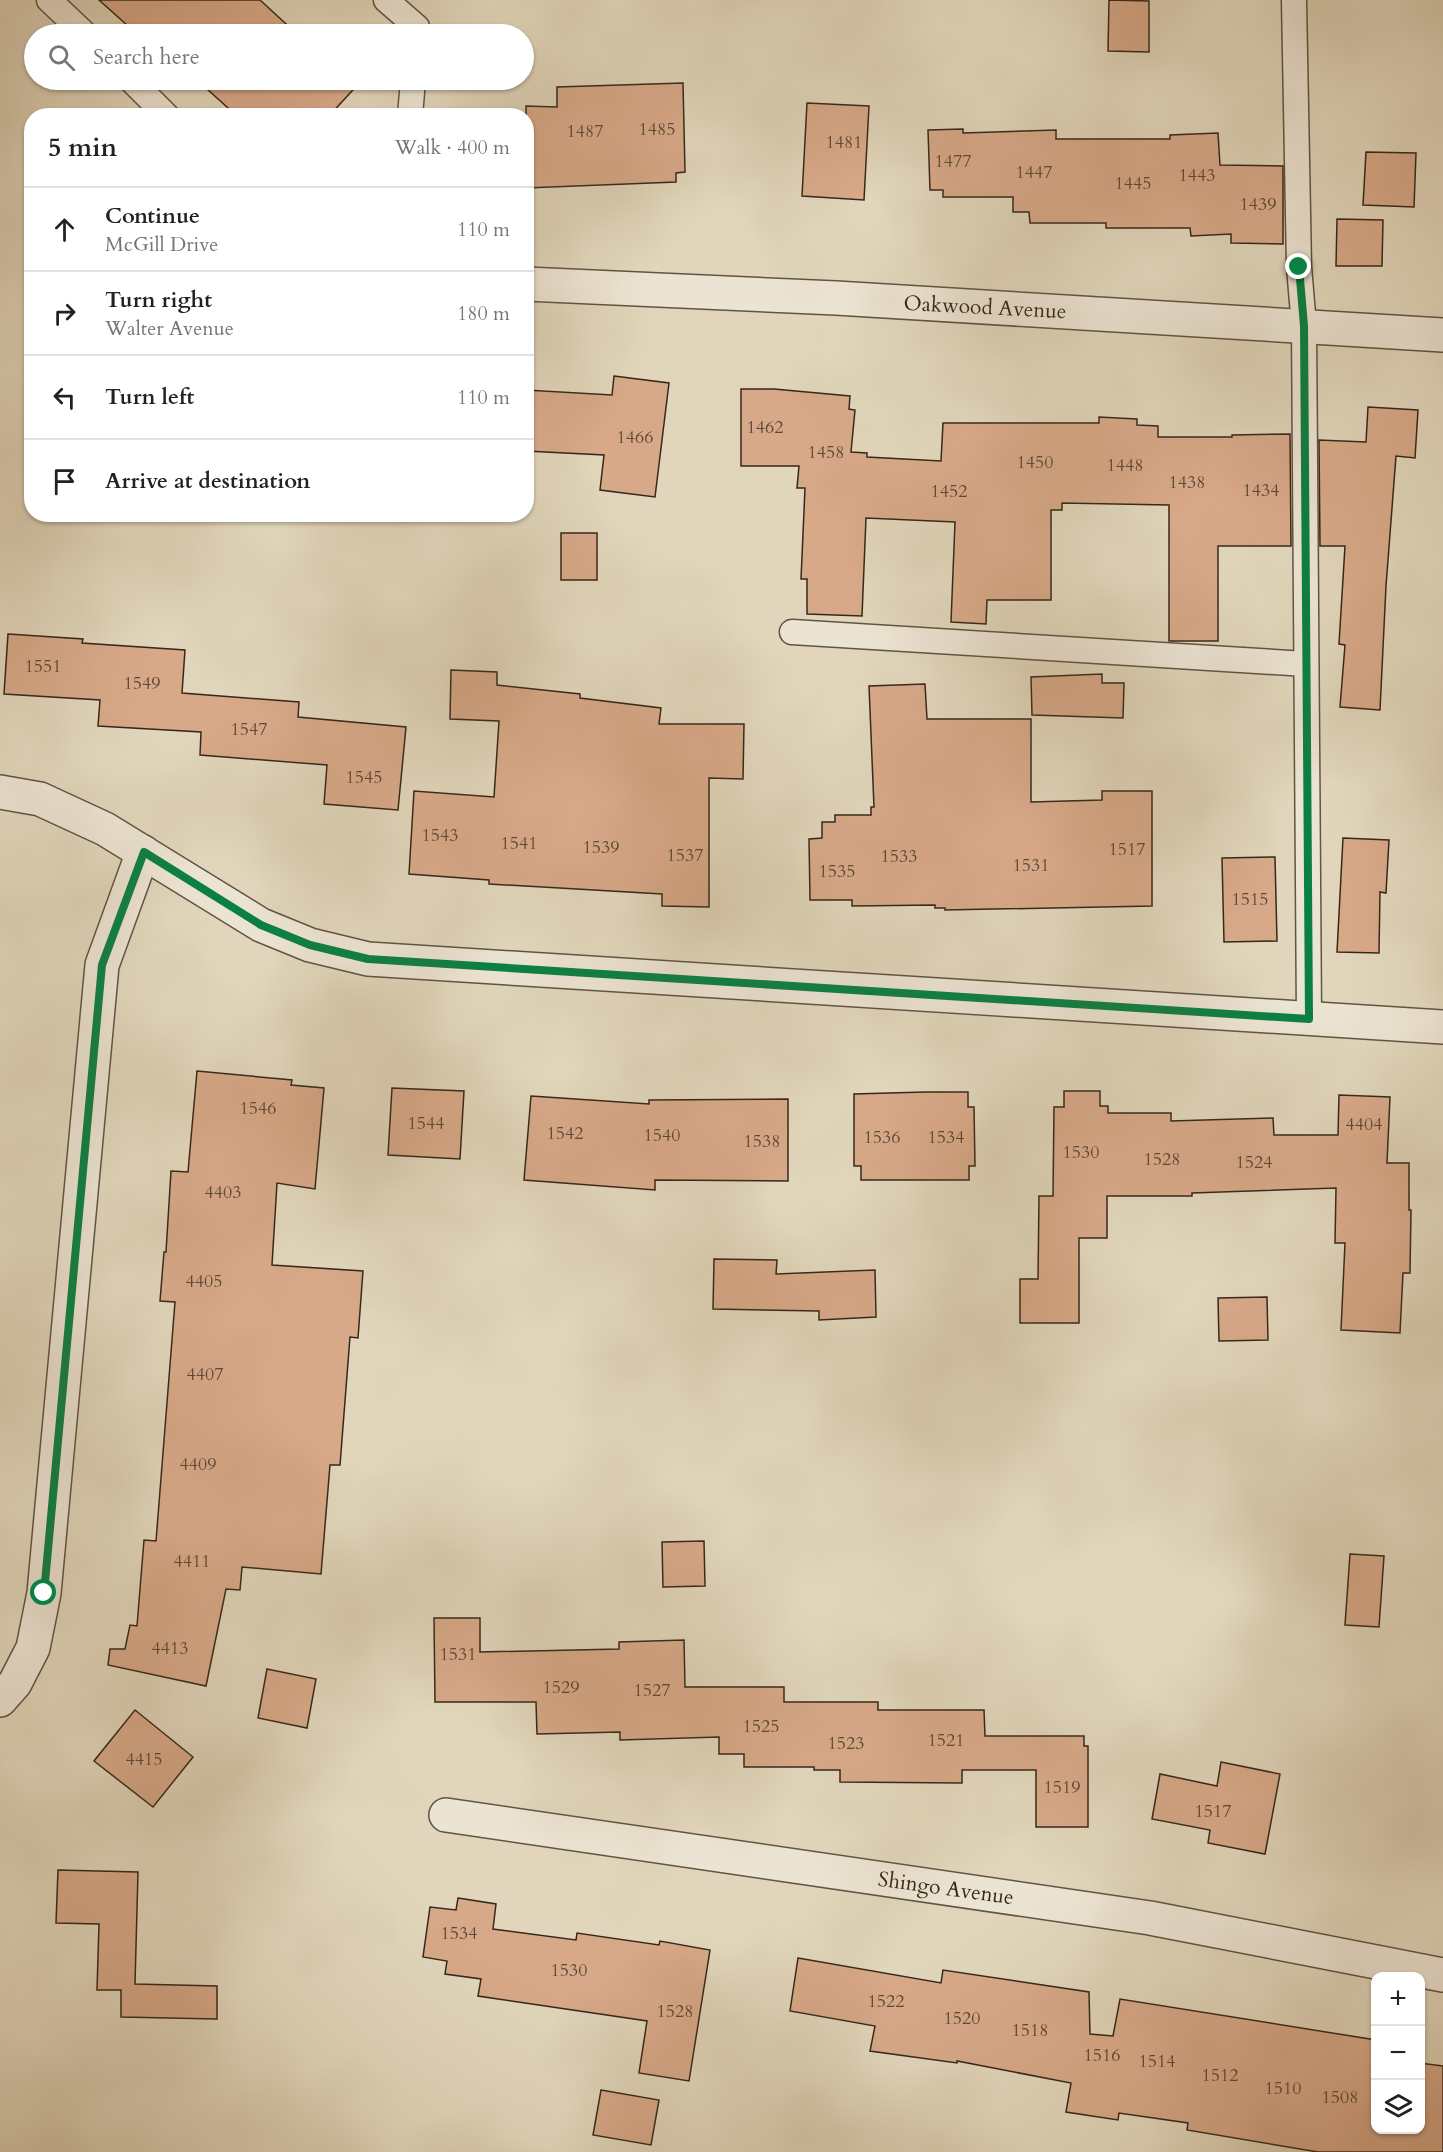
<!DOCTYPE html>
<meta charset="utf-8">
<style>
body{margin:0;font-family:Cardo,serif;background:#f6f6f6;color:#222}
.controls{position:absolute;right:18px;bottom:18px;display:grid;overflow:hidden;border-radius:12px;box-shadow:0 2px 4px #0004}
.controls button{width:54px;height:54px;display:grid;place-items:center;padding:0;border:0;border-bottom:2px solid #e0e0e0;background:#fff;color:#222;font:30px sans-serif}
.stop{position:absolute;width:18px;height:18px;margin:-14px;border:4px solid #0b8043;border-radius:50%;background:#fff}
.stop.end{background:#0b8043;border-color:#fff;box-shadow:0 2px 6px #0008}
.list{margin:0;padding:0;list-style:none}
h2{display:flex;justify-content:space-between;align-items:center;height:78px;margin:0;padding:0 24px;font-size:26px}
h2 small{font-size:20px;font-weight:400;color:#767676}
.list li{display:grid;grid-template-columns:39px 1fr auto;gap:18px;align-items:center;box-sizing:border-box;height:84px;padding:0 24px;border-top:2px solid #e0e0e0}
.list b{display:block;font-size:22px;white-space:nowrap}
.list p{margin:0;font-size:20px;white-space:nowrap;color:#767676}
.list em{font-size:20px;font-style:normal;color:#767676}
.icon{flex:none;width:33px;height:33px;fill:none;stroke:currentColor;stroke-width:2;stroke-linecap:round;stroke-linejoin:round}
.map{position:relative;flex:none;width:1443px;height:2152px;overflow:hidden}
.search{position:absolute;background:#fff;box-shadow:0 2px 4px #0004;left:24px;top:24px;width:510px;height:66px;display:flex;align-items:center;gap:15px;box-sizing:border-box;padding:0 21px;border-radius:33px;color:#767676;font-size:22px}
.panel{position:absolute;background:#fff;box-shadow:0 2px 4px #0004;left:24px;top:108px;width:510px;height:414px;border-radius:24px}
.map>svg:first-child{display:block}
.building{fill:#d8a989;stroke:#36281a;stroke-width:1.5}
.lines{fill:none;stroke-linecap:round;stroke-linejoin:round}
.lane-casing{stroke:#615442;stroke-width:27}
.street-casing{stroke:#615442;stroke-width:36}
.lane{stroke:#ece4d3;stroke-width:24}
.street{stroke:#ece4d3;stroke-width:33}
.route{stroke:#0b8043;stroke-width:8}
.labels{text-anchor:middle;stroke-width:4.5;stroke-linejoin:round;paint-order:stroke}
.number-label{font-size:18px;fill:#5e4836}
.street-label{font-size:21px;fill:#36281a;stroke:#ece4d3}
</style>
<div class="map">
<svg width="1443" height="2152" viewBox="0 0 1443 2152">
<rect width="100%" height="100%" fill="#e1d6bb"/>
<filter id="stains"><feTurbulence type="fractalNoise" baseFrequency=".00333" numOctaves="4"/><feColorMatrix values="0 0 0 0 .2 0 0 0 0 .09 0 0 0 0 .02 0 0 0 .5 -.17"/></filter>
<radialGradient id="worn" r=".72"><stop offset=".6" stop-color="#630" stop-opacity="0"/><stop offset="1" stop-color="#630" stop-opacity=".3"/></radialGradient>
<!-- building -->
<g class="building">
<path d="M 99,0 L 260,0 L 297,34 L 137,34 Z"/>
<path d="M 1109,0 L 1149,1 L 1149,52 L 1108,51 Z"/>
<path d="M 197,80 L 362,80 L 329,116 L 237,116 Z"/>
<path d="M 683,83 L 685,172 L 676,173 L 676,182 L 526,188 L 526,106 L 557,107 L 557,87 Z"/>
<path d="M 807,103 L 869,106 L 864,200 L 802,196 Z"/>
<path d="M 963,129 L 963,133 L 1056,130 L 1056,139 L 1170,139 L 1170,135 L 1218,133 L 1220,165 L 1283,166 L 1283,244 L 1231,243 L 1231,234 L 1191,236 L 1190,228 L 1106,228 L 1106,223 L 1030,223 L 1029,212 L 1013,212 L 1013,197 L 943,197 L 943,190 L 930,190 L 928,130 Z"/>
<path d="M 1366,152 L 1416,153 L 1414,207 L 1363,205 Z"/>
<path d="M 1337,219 L 1383,220 L 1382,266 L 1336,266 Z"/>
<path d="M 614,376 L 669,383 L 655,497 L 600,490 L 604,455 L 526,451 L 526,390 L 612,395 Z"/>
<path d="M 741,389 L 774,389 L 850,396 L 849,409 L 855,410 L 851,452 L 867,453 L 867,457 L 941,461 L 943,423 L 1099,423 L 1099,417 L 1137,419 L 1137,425 L 1158,426 L 1158,437 L 1232,437 L 1232,435 L 1290,434 L 1291,546 L 1218,546 L 1218,641 L 1169,641 L 1169,505 L 1062,503 L 1062,510 L 1051,510 L 1051,600 L 987,600 L 986,624 L 951,622 L 955,522 L 866,518 L 862,616 L 807,614 L 807,579 L 801,579 L 805,488 L 797,488 L 799,466 L 741,466 Z"/>
<path d="M 1368,407 L 1418,410 L 1415,458 L 1396,456 L 1386,586 L 1380,710 L 1340,707 L 1345,645 L 1339,644 L 1345,546 L 1320,546 L 1319,440 L 1366,442 Z"/>
<rect x="561" y="533" width="36" height="47"/>
<path d="M 8,634 L 83,639 L 82,643 L 185,650 L 182,693 L 299,702 L 298,717 L 406,727 L 398,810 L 324,804 L 327,765 L 200,755 L 201,732 L 98,726 L 100,700 L 4,694 Z"/>
<path d="M 451,670 L 497,672 L 497,685 L 580,694 L 580,698 L 661,708 L 659,724 L 744,724 L 743,779 L 709,778 L 709,907 L 662,906 L 662,894 L 489,884 L 489,880 L 409,874 L 414,791 L 494,797 L 499,721 L 450,719 Z"/>
<path d="M 1102,674 L 1102,683 L 1124,683 L 1123,718 L 1032,715 L 1031,677 Z"/>
<path d="M 925,684 L 927,719 L 1031,719 L 1031,802 L 1102,800 L 1102,791 L 1152,791 L 1152,906 L 945,910 L 945,908 L 935,908 L 935,905 L 852,906 L 852,900 L 810,900 L 809,839 L 822,838 L 822,822 L 835,822 L 835,815 L 871,815 L 871,807 L 874,807 L 869,686 Z"/>
<path d="M 1343,838 L 1389,840 L 1386,893 L 1380,892 L 1379,953 L 1337,952 Z"/>
<path d="M 1275,857 L 1277,941 L 1224,942 L 1222,858 Z"/>
<path d="M 197,1071 L 292,1080 L 291,1085 L 324,1088 L 315,1189 L 277,1183 L 272,1265 L 363,1271 L 358,1338 L 350,1337 L 340,1465 L 330,1465 L 321,1574 L 242,1567 L 240,1590 L 226,1589 L 206,1686 L 108,1665 L 110,1649 L 125,1649 L 130,1625 L 137,1626 L 144,1540 L 156,1541 L 175,1302 L 160,1301 L 164,1252 L 166,1252 L 171,1171 L 188,1172 Z"/>
<path d="M 392,1088 L 464,1091 L 460,1159 L 388,1155 Z"/>
<path d="M 1064,1091 L 1100,1091 L 1100,1106 L 1108,1106 L 1108,1113 L 1171,1113 L 1171,1121 L 1273,1118 L 1274,1135 L 1338,1135 L 1339,1095 L 1390,1097 L 1387,1163 L 1409,1163 L 1409,1210 L 1411,1210 L 1410,1273 L 1403,1273 L 1400,1333 L 1341,1330 L 1345,1243 L 1335,1243 L 1336,1188 L 1192,1193 L 1192,1196 L 1107,1196 L 1107,1238 L 1079,1238 L 1079,1323 L 1020,1323 L 1020,1279 L 1038,1279 L 1039,1196 L 1053,1196 L 1054,1107 L 1064,1107 Z"/>
<path d="M 925,1092 L 968,1092 L 968,1107 L 974,1107 L 975,1166 L 969,1166 L 969,1180 L 861,1180 L 861,1166 L 854,1166 L 854,1094 Z"/>
<path d="M 531,1096 L 649,1104 L 649,1100 L 788,1099 L 788,1181 L 655,1180 L 655,1190 L 524,1180 Z"/>
<path d="M 714,1259 L 777,1260 L 776,1274 L 875,1270 L 876,1317 L 819,1320 L 819,1311 L 713,1309 Z"/>
<path d="M 1267,1297 L 1268,1340 L 1219,1341 L 1218,1298 Z"/>
<path d="M 704,1541 L 705,1586 L 663,1587 L 662,1542 Z"/>
<path d="M 1350,1554 L 1384,1556 L 1379,1627 L 1345,1625 Z"/>
<path d="M 434,1618 L 480,1618 L 480,1652 L 619,1649 L 619,1642 L 684,1640 L 685,1687 L 784,1687 L 784,1702 L 878,1702 L 878,1710 L 984,1710 L 985,1736 L 1084,1736 L 1084,1746 L 1088,1746 L 1088,1827 L 1036,1827 L 1036,1770 L 962,1770 L 962,1783 L 840,1782 L 840,1770 L 814,1770 L 814,1767 L 744,1767 L 744,1754 L 719,1754 L 719,1737 L 620,1740 L 620,1732 L 537,1734 L 536,1702 L 435,1702 Z"/>
<path d="M 267,1669 L 316,1679 L 307,1728 L 258,1718 Z"/>
<path d="M 135,1710 L 193,1757 L 153,1807 L 94,1761 Z"/>
<path d="M 1221,1762 L 1280,1774 L 1265,1854 L 1208,1843 L 1210,1830 L 1152,1819 L 1160,1774 L 1217,1786 Z"/>
<path d="M 58,1870 L 138,1872 L 135,1984 L 217,1986 L 217,2019 L 121,2017 L 121,1990 L 97,1990 L 99,1924 L 56,1923 Z"/>
<path d="M 458,1898 L 496,1904 L 493,1929 L 576,1940 L 577,1933 L 659,1945 L 660,1941 L 710,1950 L 689,2081 L 639,2073 L 647,2021 L 478,1996 L 481,1979 L 445,1974 L 447,1961 L 423,1957 L 430,1907 L 456,1910 Z"/>
<path d="M 798,1958 L 941,1983 L 943,1970 L 1089,1992 L 1090,2034 L 1113,2036 L 1120,1999 L 1376,2040 L 1376,2130 L 1420,2130 L 1420,2063 L 1443,2066 L 1443,2152 L 1318,2152 L 1187,2130 L 1188,2123 L 1119,2113 L 1118,2120 L 1066,2112 L 1071,2083 L 957,2061 L 957,2063 L 870,2051 L 875,2026 L 790,2011 Z"/>
<path d="M 601,2090 L 659,2100 L 651,2145 L 593,2135 Z"/>
</g>
<g class="lines">
<!-- lane casing -->
<g class="lane-casing">
<g id="lane">
<path d="M 49,0 L 85,34"/>
<path d="M 386,0 L 417,27 L 416,34"/>
<path d="M 1294,0 L 1299,267 L 1304,326 L 1309,1019"/>
<path d="M 131,80 L 167,116"/>
<path d="M 410,116 L 413,80"/>
<path d="M 792,632 L 1306,664"/>
</g>
</g>
<!-- street casing -->
<g class="street-casing">
<g id="street">
<path d="M 526,284 L 836,298 L 1443,335"/>
<path d="M 0,792 L 40,799 L 105,829 L 261,925 L 310,945 L 368,959 L 1443,1027"/>
<path d="M 0,1700 L 15,1683 L 33,1648 L 44,1593 L 102,965 L 143,852"/>
<path d="M 446,1815 L 1150,1918 L 1443,1975"/>
</g>
</g>
<!-- lane -->
<use href="#lane" class="lane"/>
<!-- street -->
<use href="#street" class="street"/>
</g>
<g class="lines">
<!-- route -->
<path class="route" d="M 44,1593 L 102,965 L 144,852 L 261,925 L 310,945 L 368,959 L 1309,1019 L 1304,326 L 1299,267"/>
</g>
<g class="labels">
<!-- number labels -->
<g class="number-label">
<text x="657" y="135">1485</text>
<text x="585" y="137">1487</text>
<text x="844" y="148">1481</text>
<text x="953" y="167">1477</text>
<text x="1034" y="178">1447</text>
<text x="1197" y="181">1443</text>
<text x="1133" y="189">1445</text>
<text x="1258" y="210">1439</text>
<text x="765" y="433">1462</text>
<text x="635" y="443">1466</text>
<text x="826" y="458">1458</text>
<text x="1035" y="468">1450</text>
<text x="1125" y="471">1448</text>
<text x="1187" y="488">1438</text>
<text x="1261" y="496">1434</text>
<text x="949" y="497">1452</text>
<text x="43" y="672">1551</text>
<text x="142" y="689">1549</text>
<text x="249" y="735">1547</text>
<text x="364" y="783">1545</text>
<text x="440" y="841">1543</text>
<text x="519" y="849">1541</text>
<text x="601" y="853">1539</text>
<text x="1127" y="855">1517</text>
<text x="685" y="861">1537</text>
<text x="899" y="862">1533</text>
<text x="1031" y="871">1531</text>
<text x="837" y="877">1535</text>
<text x="1250" y="905">1515</text>
<text x="258" y="1114">1546</text>
<text x="426" y="1129">1544</text>
<text x="1364" y="1130">4404</text>
<text x="565" y="1139">1542</text>
<text x="662" y="1141">1540</text>
<text x="882" y="1143">1536</text>
<text x="946" y="1143">1534</text>
<text x="762" y="1147">1538</text>
<text x="1081" y="1158">1530</text>
<text x="1162" y="1165">1528</text>
<text x="1254" y="1168">1524</text>
<text x="223" y="1198">4403</text>
<text x="204" y="1287">4405</text>
<text x="205" y="1380">4407</text>
<text x="198" y="1470">4409</text>
<text x="192" y="1567">4411</text>
<text x="170" y="1654">4413</text>
<text x="458" y="1660">1531</text>
<text x="561" y="1693">1529</text>
<text x="652" y="1696">1527</text>
<text x="761" y="1732">1525</text>
<text x="946" y="1746">1521</text>
<text x="846" y="1749">1523</text>
<text x="144" y="1765">4415</text>
<text x="1062" y="1793">1519</text>
<text x="1213" y="1817">1517</text>
<text x="459" y="1939">1534</text>
<text x="569" y="1976">1530</text>
<text x="886" y="2007">1522</text>
<text x="675" y="2017">1528</text>
<text x="962" y="2024">1520</text>
<text x="1030" y="2036">1518</text>
<text x="1102" y="2061">1516</text>
<text x="1157" y="2067">1514</text>
<text x="1220" y="2081">1512</text>
<text x="1283" y="2094">1510</text>
<text x="1340" y="2103">1508</text>
</g>
<!-- street labels -->
<g class="street-label">
<text transform="translate(985 307) rotate(3)" y="7">Oakwood Avenue</text>
<text transform="translate(946 1888) rotate(8)" y="7">Shingo Avenue</text>
</g>
</g>
<rect width="100%" height="100%" filter="url(#stains)"/>
<rect width="100%" height="100%" fill="url(#worn)"/>
</svg>
<div class="controls">
<button>+</button>
<button>−</button>
<button><svg class="icon" aria-label="layers" viewBox="0 0 24 24"><path d="M12 4l9 5-9 5-9-5zM3 14l9 5 9-5"/></svg></button>
</div>
<div class="stop" style="left:44px;top:1593px"></div>
<div class="stop end" style="left:1299px;top:267px"></div>
<div class="search"><svg class="icon" aria-label="search" viewBox="0 0 24 24"><circle cx="10" cy="10" r="6"/><path d="M15 15l6 6"/></svg>Search here</div>
<section class="panel">
<h2>5 min<small>Walk · 400 m</small></h2>
<ul class="list">
<li><svg class="icon" aria-label="ahead" viewBox="0 0 24 24"><path d="M12 20V5M6 11l6-6 6 6"/></svg><div><b>Continue</b><p>McGill Drive</p></div><em>110 m</em></li>
<li><svg class="icon" aria-label="right" viewBox="0 0 24 24"><path d="M7 20v-9h11M14 6l5 5-5 5"/></svg><div><b>Turn right</b><p>Walter Avenue</p></div><em>180 m</em></li>
<li><svg class="icon" aria-label="left" viewBox="0 0 24 24"><path d="M17 20v-9H6M10 6l-5 5 5 5"/></svg><div><b>Turn left</b></div><em>110 m</em></li>
<li><svg class="icon" aria-label="arrive" viewBox="0 0 24 24"><path d="M6 21V4h12l-3 4 3 4H6"/></svg><div><b>Arrive at destination</b></div></li>
</ul>
</section>
</div>
